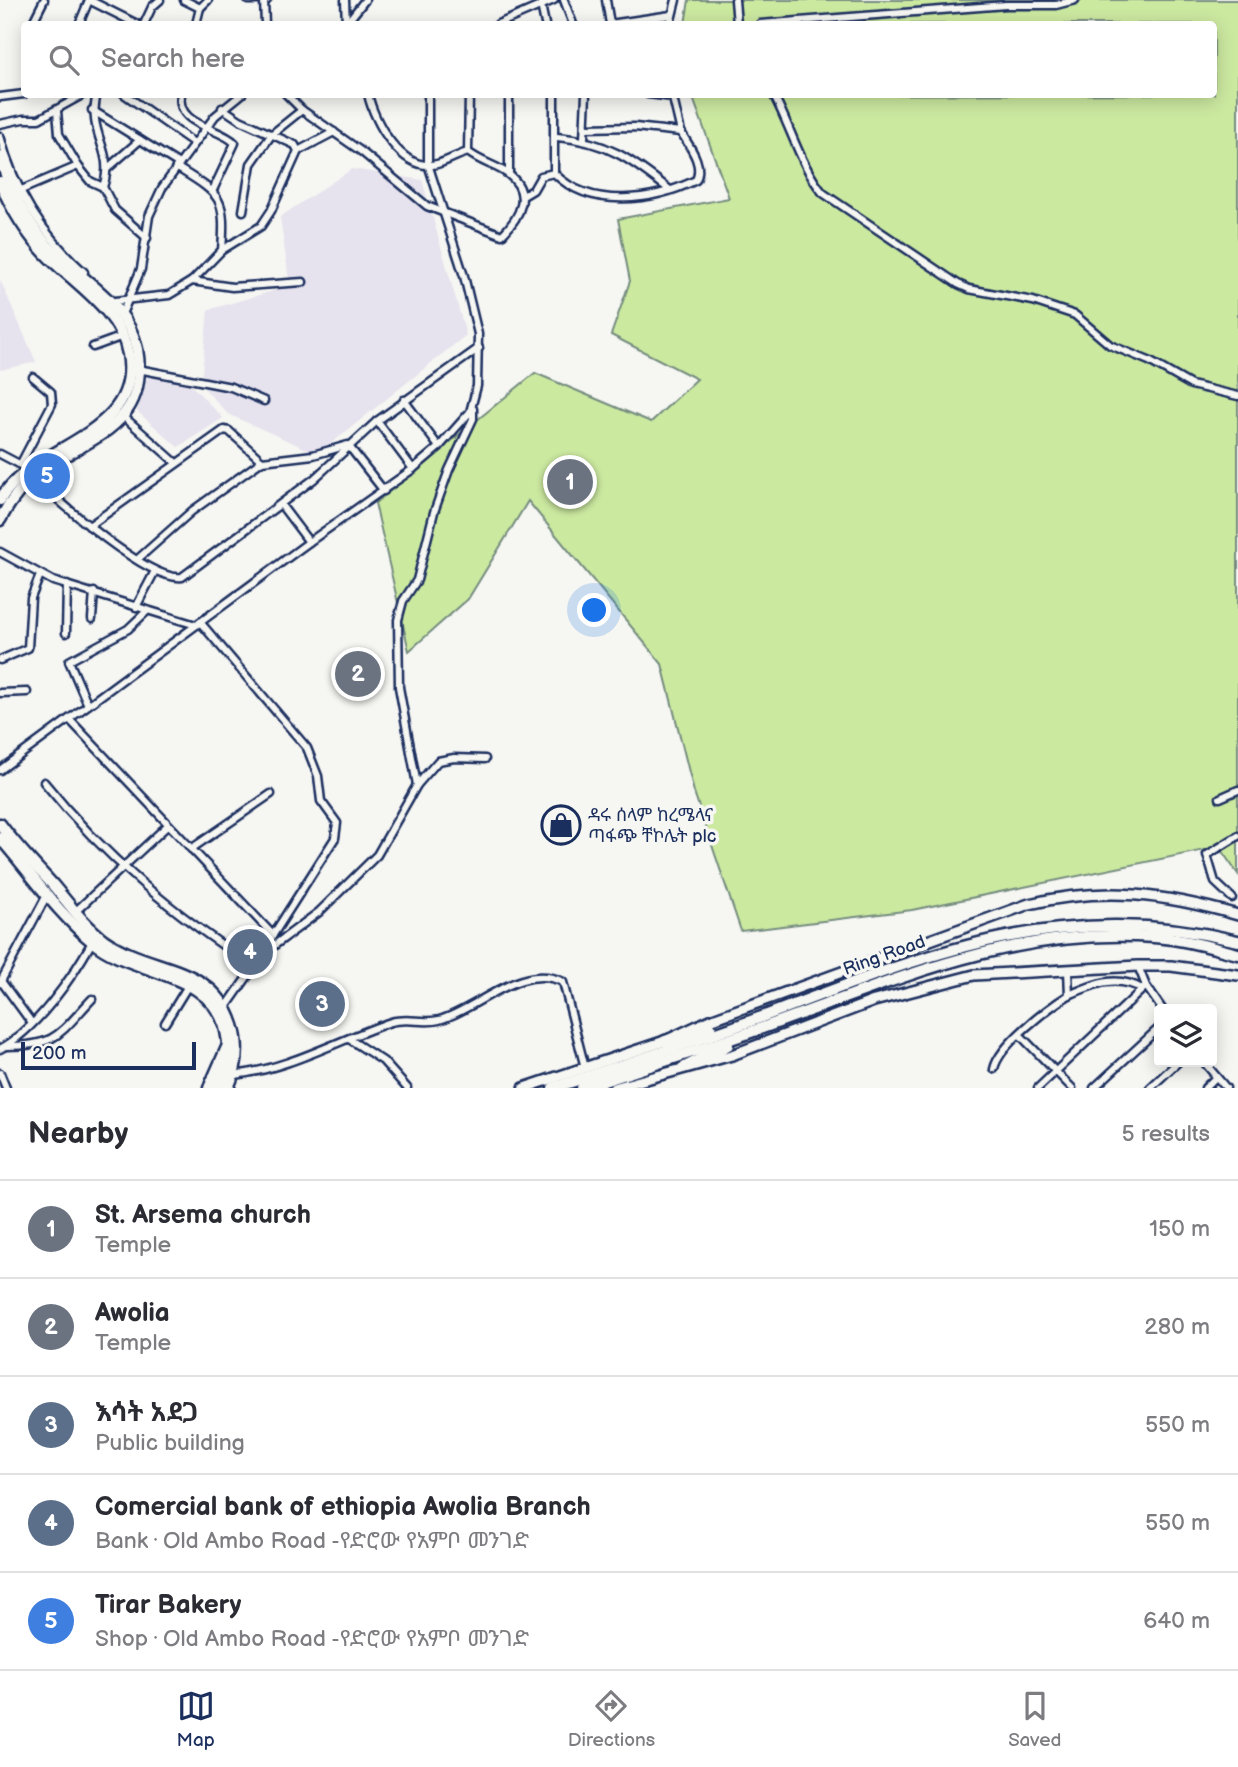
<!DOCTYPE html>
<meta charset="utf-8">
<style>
body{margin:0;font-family:"Balsamiq Sans","Noto Sans Ethiopic",sans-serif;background:#f7f7f7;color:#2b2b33}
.controls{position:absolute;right:21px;bottom:21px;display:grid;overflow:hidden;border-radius:7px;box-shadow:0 4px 18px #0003}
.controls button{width:63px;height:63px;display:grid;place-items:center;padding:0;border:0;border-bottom:2px solid #e1e1e2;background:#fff;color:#2b2b33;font:35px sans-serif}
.scale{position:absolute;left:21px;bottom:18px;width:175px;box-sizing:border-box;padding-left:7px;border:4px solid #1b2f5e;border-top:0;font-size:19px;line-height:24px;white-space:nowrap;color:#1b2f5e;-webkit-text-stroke:5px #f6f6f2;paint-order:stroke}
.you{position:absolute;left:595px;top:611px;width:24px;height:24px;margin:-18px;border:5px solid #fff;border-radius:50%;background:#1a73e8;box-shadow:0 0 0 10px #1a73e833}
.badge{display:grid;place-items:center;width:46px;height:46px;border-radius:50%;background:#1b2f5e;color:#fff;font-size:23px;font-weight:700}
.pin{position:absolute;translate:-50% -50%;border:4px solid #fff;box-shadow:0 2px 7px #0006}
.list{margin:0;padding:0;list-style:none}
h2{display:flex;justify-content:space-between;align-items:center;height:91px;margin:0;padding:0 28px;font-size:30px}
h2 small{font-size:23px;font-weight:400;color:#7c7c81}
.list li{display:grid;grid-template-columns:46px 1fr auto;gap:21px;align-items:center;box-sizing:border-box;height:98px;padding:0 28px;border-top:2px solid #e1e1e2}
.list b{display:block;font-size:26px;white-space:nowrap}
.list p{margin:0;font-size:23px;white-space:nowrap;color:#7c7c81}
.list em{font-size:23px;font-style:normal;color:#7c7c81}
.icon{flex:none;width:38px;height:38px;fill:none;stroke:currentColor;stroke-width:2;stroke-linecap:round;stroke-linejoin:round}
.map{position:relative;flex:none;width:1238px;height:1088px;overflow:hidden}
.search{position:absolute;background:#fff;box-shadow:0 4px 18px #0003;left:21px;right:21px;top:21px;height:77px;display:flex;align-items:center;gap:18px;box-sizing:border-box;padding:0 24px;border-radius:7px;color:#7c7c81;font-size:26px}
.sheet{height:581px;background:#fff}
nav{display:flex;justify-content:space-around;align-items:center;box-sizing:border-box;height:98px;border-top:2px solid #e1e1e2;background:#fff;font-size:19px;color:#7c7c81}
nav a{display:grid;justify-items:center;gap:4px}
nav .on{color:#1b2f5e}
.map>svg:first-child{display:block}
.built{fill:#e6e2ee}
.green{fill:#cce9a0;stroke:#748c7f;stroke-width:2}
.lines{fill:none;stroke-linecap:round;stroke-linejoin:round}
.minor-casing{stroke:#1b2f5e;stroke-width:11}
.secondary-casing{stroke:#1b2f5e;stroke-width:14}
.primary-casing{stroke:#1b2f5e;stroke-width:15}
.trunk-casing{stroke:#1b2f5e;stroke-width:15}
.minor{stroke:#f6f6f2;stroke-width:6}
.secondary{stroke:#f6f6f2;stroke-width:9}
.primary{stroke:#f6f6f2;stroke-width:10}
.trunk{stroke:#f6f6f2;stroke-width:10}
.labels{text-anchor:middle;stroke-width:7;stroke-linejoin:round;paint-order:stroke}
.poi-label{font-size:18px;fill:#1b2f5e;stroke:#f6f6f2;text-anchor:start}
.street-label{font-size:18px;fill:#1b2f5e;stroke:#f6f6f2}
</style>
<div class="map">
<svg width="1238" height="1088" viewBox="0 0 1238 1088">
<rect width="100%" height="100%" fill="#f6f6f2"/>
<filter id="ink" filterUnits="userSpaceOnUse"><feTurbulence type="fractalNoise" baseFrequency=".0143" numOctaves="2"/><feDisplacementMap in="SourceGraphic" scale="14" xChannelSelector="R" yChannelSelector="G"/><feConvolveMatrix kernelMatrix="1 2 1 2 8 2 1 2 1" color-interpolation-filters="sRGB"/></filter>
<g filter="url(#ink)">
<!-- built -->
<g class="built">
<path d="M 352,169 L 422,180 L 466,335 L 318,454 L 228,414 L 201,385 L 208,310 L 290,286 L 280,217 Z"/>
<path d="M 0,280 L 36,362 L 0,370 Z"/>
<path d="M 148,374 L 189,383 L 223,418 L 178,447 L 137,411 Z"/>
</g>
<!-- green -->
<path class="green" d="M 689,0 L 1238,0 L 1238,874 L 1219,847 L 912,910 L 741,931 L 694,792 L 662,664 L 528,501 L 468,599 L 409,651 L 375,503 L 535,373 L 651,422 L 697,379 L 611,335 L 630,281 L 618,219 L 729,198 L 692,95 L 1214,94 L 1214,24 L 685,24 Z"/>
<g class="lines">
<!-- minor casing -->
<g class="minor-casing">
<g id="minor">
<path d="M 89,0 L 137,24"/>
<path d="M 184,0 L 200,8 L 196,24"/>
<path d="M 248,0 L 267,0"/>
<path d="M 345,0 L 346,24"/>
<path d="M 540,0 L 545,24"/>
<path d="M 564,0 L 573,24"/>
<path d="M 606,0 L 610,24 L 671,15"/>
<path d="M 735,0 L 737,24"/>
<path d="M 264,1 L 265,24"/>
<path d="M 200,8 L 208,0"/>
<path d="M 32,24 L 44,0"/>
<path d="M 79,24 L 89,0"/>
<path d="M 144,24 L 152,7 L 160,0"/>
<path d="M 346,24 L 365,0"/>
<path d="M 498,24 L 554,0"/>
<path d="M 670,24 L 676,0"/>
<path d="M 760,24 L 1006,5 L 1056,5 L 1075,0"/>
<path d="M 97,94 C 86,135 116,150 103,187"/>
<path d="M 124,94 L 194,143"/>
<path d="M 181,94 C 175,126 220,127 235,143 L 213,190"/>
<path d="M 286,94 L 302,110 L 362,152 L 427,206 L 502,235 C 520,217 533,193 508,174 C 496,165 480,162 468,152 L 469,94"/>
<path d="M 368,94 C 374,122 402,173 437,164 C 448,161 457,155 468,152"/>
<path d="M 509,94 L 509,174"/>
<path d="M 554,94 L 554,173 C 590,210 654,201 696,180 C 704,164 689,146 681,132"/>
<path d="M 648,94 L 673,97"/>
<path d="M 773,94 C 790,125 801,167 823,193 L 958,284 L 969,289 L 1033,301 L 1075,315 L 1110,345 L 1149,361 L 1191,385 L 1238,396"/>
<path d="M 0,97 L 24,94"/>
<path d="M 222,108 L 240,120 L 295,145 L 298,151 L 271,211 L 261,226 L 222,250"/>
<path d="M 92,110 L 179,164"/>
<path d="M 57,111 L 59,134 L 78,166 L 90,181 L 103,187 L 115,210 L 147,238"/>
<path d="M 0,124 L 23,119 L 39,119 L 84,94"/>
<path d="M 585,128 L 635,127 L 681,132 L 672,94"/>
<path d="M 0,136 C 15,192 41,233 84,272"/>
<path d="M 557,137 C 607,141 632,160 670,190"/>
<path d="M 584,139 L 586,94"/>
<path d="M 298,151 L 334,132"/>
<path d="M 108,168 L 140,140"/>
<path d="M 19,191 L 78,166"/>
<path d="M 523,196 L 533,190 L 541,176 L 554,173"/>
<path d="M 243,211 L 251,164 L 272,134 L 302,110"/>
<path d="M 192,281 L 232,287 L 303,282"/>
<path d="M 115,301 L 169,295 L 192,281 L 222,250 C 226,196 221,195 176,167"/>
<path d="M 122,314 L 141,269 L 149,216 L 162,188 L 215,116 L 242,94"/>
<path d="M 93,347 L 123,336"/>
<path d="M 138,369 L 231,387 L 264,401"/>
<path d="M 404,400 L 439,447"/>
<path d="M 123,416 L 175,462"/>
<path d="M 377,421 L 413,469"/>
<path d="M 0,454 L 21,465"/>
<path d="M 20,465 L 52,404 L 51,392 L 33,377"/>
<path d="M 34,477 C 57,501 150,582 182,577 L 314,479 L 377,421 L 479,348"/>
<path d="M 281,505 L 309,542"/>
<path d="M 89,526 L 224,430 L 229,431 L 262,461 L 313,455 L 348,445 L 384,491"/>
<path d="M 0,552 L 53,581 L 196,625"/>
<path d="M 139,558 L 192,511 L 262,461"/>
<path d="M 136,607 L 155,571"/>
<path d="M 92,619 L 94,592"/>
<path d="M 200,622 L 307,748 L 318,776 L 321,801 L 337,823 L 335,838 L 273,935"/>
<path d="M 66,633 L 67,585"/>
<path d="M 0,660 L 28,648 L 31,598 L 40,575"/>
<path d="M 0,693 L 27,692"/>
<path d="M 88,705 L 69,661 L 128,629 L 147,611"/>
<path d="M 69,719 L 273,935 L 264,952"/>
<path d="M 0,770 L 309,542 L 413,469 L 439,447 L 470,412 L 477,386 L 478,334 L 464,276 L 428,164 L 428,94"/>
<path d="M 44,782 C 105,858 174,914 255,967"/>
<path d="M 417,785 L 399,687 L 398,620 L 403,601 L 417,580 L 434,512 L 449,470 L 473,419 L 473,409"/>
<path d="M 1220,798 L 1238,790"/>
<path d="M 191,849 L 271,794"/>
<path d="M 1232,898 L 1215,882 L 1207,855 L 1238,836"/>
<path d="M 75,912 L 168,825"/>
<path d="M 1138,966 L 1146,986 L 1162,1009"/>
<path d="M 1,981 L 31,1022"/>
<path d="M 0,983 L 47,895"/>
<path d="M 1069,995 C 1094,984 1116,974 1142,989"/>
<path d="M 224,1010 L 264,953 L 319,912 L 377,855 L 417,785 L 438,761 L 454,758 L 485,759"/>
<path d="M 165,1023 L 189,984"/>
<path d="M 1020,1035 L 1072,1088"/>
<path d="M 349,1039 L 383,1061 L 407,1088"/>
<path d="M 7,1046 C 57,1046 59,1034 92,999"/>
<path d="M 0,1049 C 37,1029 72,978 92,942"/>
<path d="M 1204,1062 L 1226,1088"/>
<path d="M 994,1069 C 999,1045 1048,1008 1069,995 L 1068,970"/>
<path d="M 0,1073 L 6,1088"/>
<path d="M 234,1075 C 289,1069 340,1039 391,1022 C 408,1017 423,1024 439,1020 C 477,1010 522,961 563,982 L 585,1068"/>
<path d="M 1038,1088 L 1146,986"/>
<path d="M 1094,1088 L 1159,1028"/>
<path d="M 1150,1088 L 1178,1062"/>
<path d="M 1205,1088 L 1216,1077"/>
</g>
</g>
<!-- secondary casing -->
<g class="secondary-casing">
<g id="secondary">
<path d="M 524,1088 L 665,1041 L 710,1020 L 1029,904 C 1106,886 1163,894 1238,915"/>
<path d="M 614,1088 L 732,1055 L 874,1001 L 974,975 L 1138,966 L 1171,966 L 1238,975"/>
</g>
</g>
<!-- primary casing -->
<g class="primary-casing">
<g id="primary">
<path d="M 0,157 C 10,190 25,220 48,246 C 77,278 128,302 137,349 C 151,429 85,437 36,475 C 21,487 9,503 0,520"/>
<path d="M 0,182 C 11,208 25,232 45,253 C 74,284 120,309 128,354 C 143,437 33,443 0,500"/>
<path d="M 0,824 C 16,846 35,865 53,885 C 69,904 84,925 104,940 C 151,973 212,962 233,1025 C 240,1047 237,1068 228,1088"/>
<path d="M 0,838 C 30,872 58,914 93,942 C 134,976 212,970 226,1031 C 231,1051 228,1069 219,1088"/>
<path d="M 209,1088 L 228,1045"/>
</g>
</g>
<!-- trunk casing -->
<g class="trunk-casing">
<g id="trunk">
<path d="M 665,1041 L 711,1028"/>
<path d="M 685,1067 L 728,1045"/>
<path d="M 553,1088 C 622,1065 692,1043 759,1018 C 925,955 1058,898 1238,941"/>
<path d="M 582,1088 C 649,1066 717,1045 784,1020 C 907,975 1020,927 1154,937 C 1183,939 1210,947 1238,954"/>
</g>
</g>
<!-- minor -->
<use href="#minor" class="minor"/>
<!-- secondary -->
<use href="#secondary" class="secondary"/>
<!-- primary -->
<use href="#primary" class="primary"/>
<!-- trunk -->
<use href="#trunk" class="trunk"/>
</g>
</g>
<!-- icons -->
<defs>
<g id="shop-ring" transform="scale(2.0125)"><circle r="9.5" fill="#f6f6f2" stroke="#1b2f5e" stroke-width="1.5"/><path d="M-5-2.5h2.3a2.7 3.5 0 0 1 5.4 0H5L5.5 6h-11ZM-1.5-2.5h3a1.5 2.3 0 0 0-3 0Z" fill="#1b2f5e"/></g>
</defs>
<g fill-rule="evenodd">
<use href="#shop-ring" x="561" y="825"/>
</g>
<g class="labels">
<!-- poi labels -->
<g class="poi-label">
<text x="588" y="821">ዳሩ ሰላም ከረሜላና<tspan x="588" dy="21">ጣፋጭ ቸኮሌት plc</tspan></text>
</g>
<!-- street labels -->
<g class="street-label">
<text transform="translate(884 955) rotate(-20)" y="6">Ring Road</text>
</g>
</g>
</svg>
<div class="controls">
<button><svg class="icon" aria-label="layers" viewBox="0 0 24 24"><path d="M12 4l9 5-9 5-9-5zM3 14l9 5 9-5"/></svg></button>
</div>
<div class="scale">200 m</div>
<div class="you"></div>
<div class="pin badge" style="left:570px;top:482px;background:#6b7280">1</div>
<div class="pin badge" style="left:358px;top:674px;background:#6b7280">2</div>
<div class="pin badge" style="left:322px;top:1004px;background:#5c6f8a">3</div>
<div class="pin badge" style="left:250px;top:952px;background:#5c6f8a">4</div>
<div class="pin badge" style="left:47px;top:476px;background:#3f7fe0">5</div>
<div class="search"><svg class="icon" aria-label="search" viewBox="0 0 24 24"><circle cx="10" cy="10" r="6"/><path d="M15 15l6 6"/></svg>Search here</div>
</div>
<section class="sheet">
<h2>Nearby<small>5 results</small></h2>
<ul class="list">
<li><span class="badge" style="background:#6b7280">1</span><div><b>St. Arsema church</b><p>Temple</p></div><em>150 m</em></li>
<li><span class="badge" style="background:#6b7280">2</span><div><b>Awolia</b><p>Temple</p></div><em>280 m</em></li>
<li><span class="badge" style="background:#5c6f8a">3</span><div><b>እሳት አደጋ</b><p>Public building</p></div><em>550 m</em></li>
<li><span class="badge" style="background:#5c6f8a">4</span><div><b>Comercial bank of ethiopia Awolia Branch</b><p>Bank · Old Ambo Road -የድሮው የአምቦ መንገድ</p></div><em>550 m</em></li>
<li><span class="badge" style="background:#3f7fe0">5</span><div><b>Tirar Bakery</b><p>Shop · Old Ambo Road -የድሮው የአምቦ መንገድ</p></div><em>640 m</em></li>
</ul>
</section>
<nav>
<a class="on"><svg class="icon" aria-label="map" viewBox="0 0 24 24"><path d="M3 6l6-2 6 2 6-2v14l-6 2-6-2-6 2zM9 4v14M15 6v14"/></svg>Map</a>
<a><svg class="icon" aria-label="directions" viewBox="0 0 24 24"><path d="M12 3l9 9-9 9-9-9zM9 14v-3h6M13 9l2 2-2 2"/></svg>Directions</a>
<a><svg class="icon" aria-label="saved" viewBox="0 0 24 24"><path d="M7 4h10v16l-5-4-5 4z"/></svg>Saved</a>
</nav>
